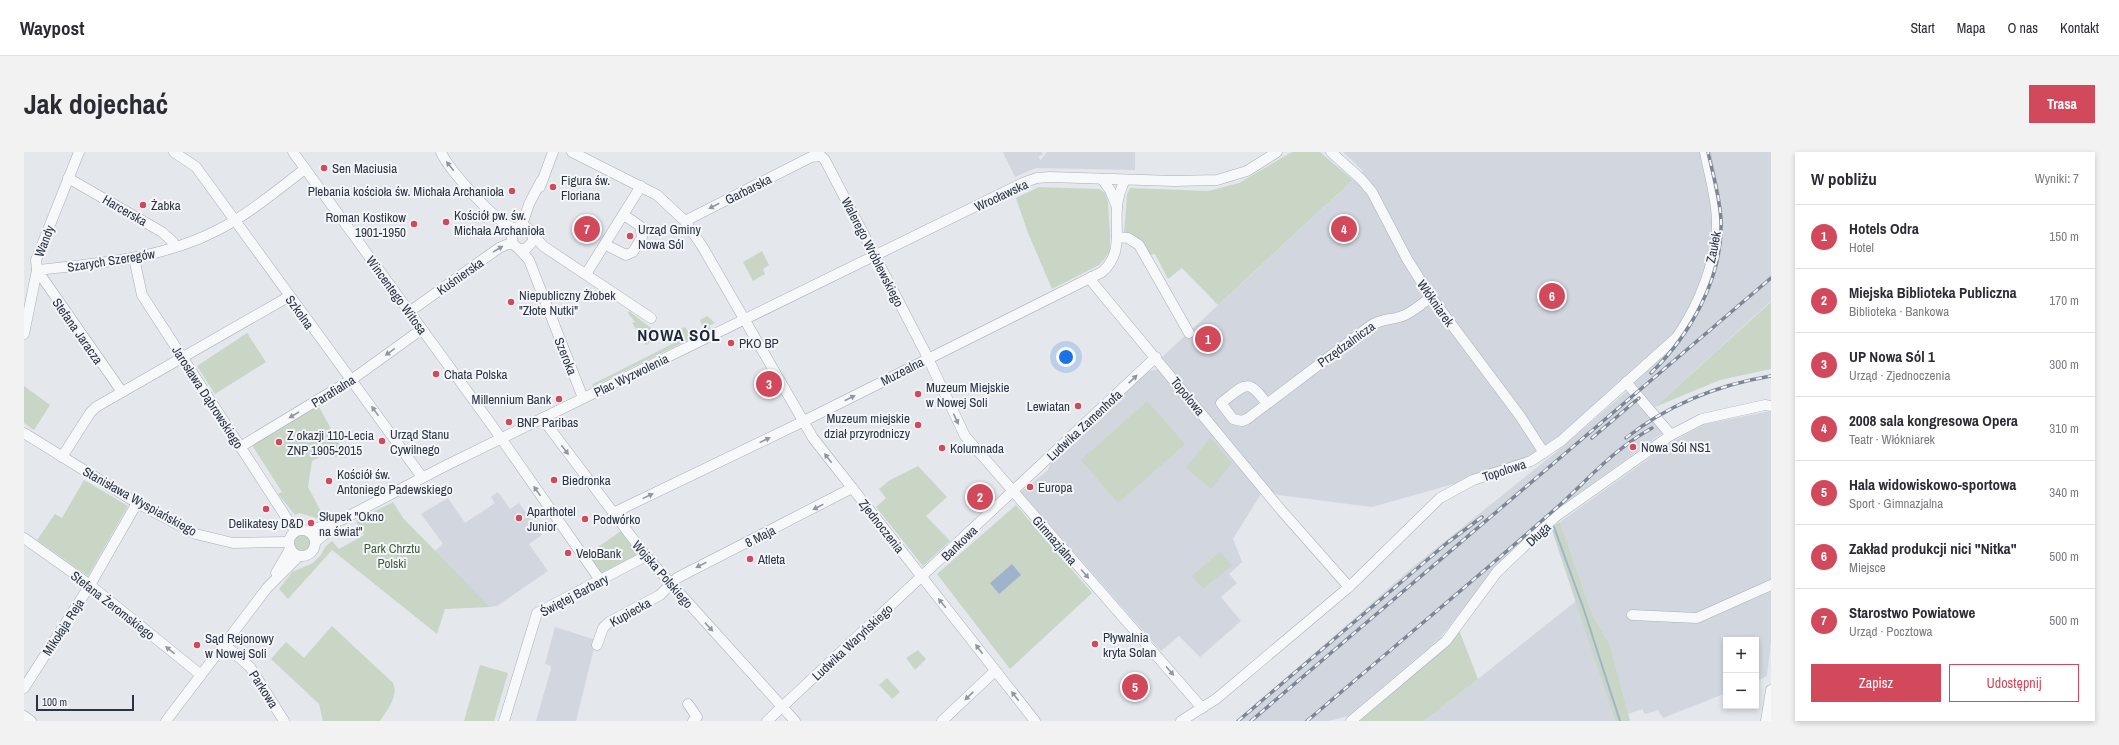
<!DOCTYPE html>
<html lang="pl">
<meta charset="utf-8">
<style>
body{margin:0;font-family:"Archivo Narrow",sans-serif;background:#f2f2f3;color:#2b2b33}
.controls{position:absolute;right:12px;bottom:12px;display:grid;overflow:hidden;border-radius:0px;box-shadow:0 2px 6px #0003}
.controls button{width:36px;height:36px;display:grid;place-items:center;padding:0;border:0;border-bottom:1px solid #e1e1e2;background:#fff;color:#2b2b33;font:20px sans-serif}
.scale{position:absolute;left:12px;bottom:10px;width:98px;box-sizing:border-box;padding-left:4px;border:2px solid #2b3445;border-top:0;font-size:11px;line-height:14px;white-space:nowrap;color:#2b3445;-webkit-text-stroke:3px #f4f6f9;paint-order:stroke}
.you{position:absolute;left:1042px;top:205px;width:14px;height:14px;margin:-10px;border:3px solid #fff;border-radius:50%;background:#1a73e8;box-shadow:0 0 0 6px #1a73e833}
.badge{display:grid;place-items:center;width:26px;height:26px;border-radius:50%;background:#d1495b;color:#fff;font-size:13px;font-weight:700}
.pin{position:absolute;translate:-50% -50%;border:2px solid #fff;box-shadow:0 1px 4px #0006}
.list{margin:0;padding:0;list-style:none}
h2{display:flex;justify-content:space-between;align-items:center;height:52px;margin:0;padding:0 16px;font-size:17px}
h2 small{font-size:13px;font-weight:400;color:#7c7c81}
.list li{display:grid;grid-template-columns:26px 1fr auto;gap:12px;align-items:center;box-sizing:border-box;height:64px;padding:0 16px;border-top:1px solid #e1e1e2}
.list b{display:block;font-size:15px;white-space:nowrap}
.list p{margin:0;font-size:13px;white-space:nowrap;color:#7c7c81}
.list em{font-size:13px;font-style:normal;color:#7c7c81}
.actions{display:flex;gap:8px;padding:12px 16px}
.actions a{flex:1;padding:9px 0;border:1px solid #d1495b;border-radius:0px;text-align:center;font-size:14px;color:#d1495b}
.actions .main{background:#d1495b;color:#fff}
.map{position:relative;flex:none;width:1747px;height:569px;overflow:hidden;border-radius:0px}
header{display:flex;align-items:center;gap:24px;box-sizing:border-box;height:56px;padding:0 20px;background:#fff;border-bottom:1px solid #e1e1e2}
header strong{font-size:19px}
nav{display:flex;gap:22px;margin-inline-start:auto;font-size:14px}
.intro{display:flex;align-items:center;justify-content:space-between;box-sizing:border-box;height:96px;padding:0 24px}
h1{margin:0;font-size:28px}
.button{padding:10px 18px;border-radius:0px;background:#d1495b;color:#fff;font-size:14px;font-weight:700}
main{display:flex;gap:24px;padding:0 24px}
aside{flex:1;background:#fff;border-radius:0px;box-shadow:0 2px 6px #0003}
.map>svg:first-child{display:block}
.built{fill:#d2d6de}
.green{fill:#c9d6c5}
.water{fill:#9fb4cc}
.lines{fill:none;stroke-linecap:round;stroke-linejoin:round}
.stream{stroke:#9fb4cc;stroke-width:2}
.minor-casing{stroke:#a9aeb7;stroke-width:11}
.minor{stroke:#f7f8fa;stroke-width:10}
.rail-casing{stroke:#7d8696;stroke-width:3.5}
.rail{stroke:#f4f6f9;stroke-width:2;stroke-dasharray:6;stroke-linecap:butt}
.oneway{fill:#9196a0}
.poi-dot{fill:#d1495b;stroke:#f4f6f9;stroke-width:1.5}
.labels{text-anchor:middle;stroke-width:4;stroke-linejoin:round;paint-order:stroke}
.poi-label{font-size:13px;fill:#2b3445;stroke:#f4f6f9;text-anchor:start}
.street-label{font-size:13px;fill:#2b3445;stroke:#f4f6f9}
.park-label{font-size:13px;fill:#3f6138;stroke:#f4f6f9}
.district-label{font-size:17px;font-weight:bold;letter-spacing:1px;fill:#1d2536;stroke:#f4f6f9}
</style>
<header>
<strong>Waypost</strong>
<nav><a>Start</a><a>Mapa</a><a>O nas</a><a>Kontakt</a></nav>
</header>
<div class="intro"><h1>Jak dojechać</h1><a class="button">Trasa</a></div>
<main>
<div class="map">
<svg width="1747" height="569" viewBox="0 0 1747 569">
<rect width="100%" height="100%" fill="#e4e7ec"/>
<!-- built -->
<g class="built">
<path d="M 979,0 L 1018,0 L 1019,3 L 1015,4 L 1016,9 L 1023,0 L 1111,0 L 1111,18 L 1012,16 L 991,25 Z"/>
<path d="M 1319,0 L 1747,0 L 1747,149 L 1631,255 L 1647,275 L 1544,349 L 1512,377 L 1446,448 L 1415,487 L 1324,564 L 1305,569 L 1213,569 L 1390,414 L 1531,301 L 1608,235 L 1601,224 L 1513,306 L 1504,311 L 1348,355 L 1254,343 L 1241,335 L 1137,206 L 1339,19 Z"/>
<path d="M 1136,217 L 1238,340 L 1209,387 L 1218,410 L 1205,422 L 1213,431 L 1197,445 L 1217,469 L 1176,505 L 1155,484 L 1137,499 L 997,340 L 1024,318 L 1028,307 L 1124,219 Z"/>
<path d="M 1747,259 L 1747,489 L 1743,524 L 1732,529 L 1732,488 L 1702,488 L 1702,541 L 1639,566 L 1634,558 L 1621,562 L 1618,557 L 1604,562 L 1586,493 L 1569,465 L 1536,370 L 1648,290 L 1681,272 Z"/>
<path d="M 474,340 L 486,357 L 495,351 L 518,383 L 505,392 L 524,419 L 473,454 L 466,455 L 411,399 L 419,392 L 397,362 L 424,346 L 441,371 L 471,351 L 467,345 Z"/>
<path d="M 1552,449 L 1591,569 L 1400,569 L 1454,527 Z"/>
<path d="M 531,475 L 572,488 L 552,569 L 512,569 L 527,517 L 527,514 L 521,512 Z"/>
</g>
<!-- green -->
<g class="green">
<path d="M 1268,0 L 1296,0 L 1329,28 L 1194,153 L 1158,116 L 1144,127 L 1131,102 L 1125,103 L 1100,82 L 1103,43 L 1106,36 L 1184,39 L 1215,31 Z"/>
<path d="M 1015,35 L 1075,37 L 1081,41 L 1084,50 L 1086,82 L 1086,98 L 1082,105 L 1075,113 L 1028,137 L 1004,81 L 992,46 Z"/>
<path d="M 738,99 L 745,113 L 739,117 L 741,122 L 729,129 L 719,110 Z"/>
<path d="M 1747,150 L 1747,217 L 1696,228 L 1631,255 Z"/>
<path d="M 605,159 L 632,180 L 632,187 L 622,193 L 608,171 L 611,170 L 604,161 Z"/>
<path d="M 683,164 L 691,171 L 685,174 L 687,177 L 568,235 L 569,232 L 660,186 L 656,177 L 661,175 L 667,184 L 680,178 L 676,168 Z"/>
<path d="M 223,181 L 242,210 L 191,242 L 173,214 Z"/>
<path d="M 0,234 L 26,253 L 10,278 L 0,271 Z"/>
<path d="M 1123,249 L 1161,292 L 1094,351 L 1057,308 Z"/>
<path d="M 294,253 L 323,306 L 300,303 L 288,309 L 284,335 L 301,367 L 296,369 L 292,366 L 275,361 L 271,363 L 254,342 L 258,340 L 228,293 Z"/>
<path d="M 1186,286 L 1208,311 L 1187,337 L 1162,316 Z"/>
<path d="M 894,314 L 923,345 L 902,364 L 926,389 L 899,414 L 852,355 L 862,346 L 855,337 L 866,328 Z"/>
<path d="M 60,328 L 104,354 L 64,424 L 13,388 L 31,362 L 38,366 Z"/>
<path d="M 369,350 L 379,366 L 466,455 L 421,457 L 413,482 L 308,398 L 264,447 L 255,437 L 268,420 L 289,411 L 297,403 L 301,395 L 308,389 L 315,397 L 340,383 L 332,369 Z"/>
<path d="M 992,353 L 1068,441 L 986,517 L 913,422 Z"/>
<path d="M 1536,370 L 1569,465 L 1586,493 L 1606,569 L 1591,569 L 1527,375 Z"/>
<path d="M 597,379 L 616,405 L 576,426 L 561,404 Z"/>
<circle cx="278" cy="391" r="9"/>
<path d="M 1196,400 L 1208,413 L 1179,437 L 1168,424 Z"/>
<path d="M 308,474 L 369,531 C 375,544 363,558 356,569 L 299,569 L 295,552 L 247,507 L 262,490 L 280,506 Z"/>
<path d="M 1435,478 L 1454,527 L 1400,569 L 1331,569 Z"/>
<path d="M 894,498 L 902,507 L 891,518 L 882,506 Z"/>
<path d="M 456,513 L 484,521 L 470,569 L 440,569 Z"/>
<path d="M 863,526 L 876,540 L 868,547 L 855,533 Z"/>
</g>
<!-- water -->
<path class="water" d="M 988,412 L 997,423 L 975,442 L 966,431 Z"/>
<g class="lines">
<!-- stream -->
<path class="stream" d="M 1530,375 L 1560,458 L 1596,569"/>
<!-- minor casing -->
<g class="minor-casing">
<g id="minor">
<path d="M 150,0 L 172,15 L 398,325"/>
<path d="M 269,0 L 467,272 L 576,428"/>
<path d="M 417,0 C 422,15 477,77 492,76"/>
<path d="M 548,0 L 633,43 L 661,69 L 678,94 L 789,286 L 1011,569"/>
<path d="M 1307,0 L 1337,27 L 1348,40 L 1383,107 L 1407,145 L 1496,264 L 1520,301"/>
<path d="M 44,26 L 138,80 L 149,90 L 151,95"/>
<path d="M 1078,27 L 1086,38 L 1093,55"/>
<path d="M 516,35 L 529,0"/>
<path d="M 661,69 L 787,5 L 797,4 L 801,8 L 901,200 L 941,284 L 1178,556"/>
<path d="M 495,75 L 502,75 L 509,82 L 509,89 L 502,97 L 495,97 L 489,92 L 487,82 L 499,70 L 505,52 L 517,29"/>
<path d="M 509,82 L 519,94 L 627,166"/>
<path d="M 1093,85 L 1104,86 L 1115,93 L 1165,181"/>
<path d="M 582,93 L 602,103 L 609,100 L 618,85 L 616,74 L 600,63"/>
<path d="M 495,97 L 505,108 L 559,246"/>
<path d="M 110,106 L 118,143 L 271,379"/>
<path d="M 562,122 L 617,34"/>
<path d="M 1067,125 L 1069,131 L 1257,358 L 1325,435"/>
<path d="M 385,160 L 475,96 L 484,92 L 489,92"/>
<path d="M 0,182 L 13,118 L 12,108 L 55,0"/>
<path d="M 1602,230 L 1647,283"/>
<path d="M 98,240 L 13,118 C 80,111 150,106 210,69 C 235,54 258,34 281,17"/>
<path d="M 1243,252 C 1223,224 1221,233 1197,251 L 1209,267 L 1218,269 L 1223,267 L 1346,174 C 1360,165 1368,169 1381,163 C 1390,159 1399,151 1407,145"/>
<path d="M 518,266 L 622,404 L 771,569"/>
<path d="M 0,281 L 113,351 L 172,382 L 209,391 L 264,390"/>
<path d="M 216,295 L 330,226 L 398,177"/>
<path d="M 38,305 L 66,261 L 72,255 L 264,145"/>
<path d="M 589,361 L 772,273 L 1078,120 C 1099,102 1091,79 1093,55 C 1094,45 1097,36 1101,28"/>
<circle cx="278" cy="391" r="13"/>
<path d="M 285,379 L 319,367 L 423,313 L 1001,30 L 1013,26 L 1026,25 L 1150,29 L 1193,28 L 1223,19 L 1253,0"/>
<path d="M 0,386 L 66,433 L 177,523"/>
<path d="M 291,390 L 311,374"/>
<path d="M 252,421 L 266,397"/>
<path d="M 1608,463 L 1673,466 L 1747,433"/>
<path d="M 200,492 L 226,515 L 260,569"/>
<path d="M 573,493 L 579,476 L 585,470 L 636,443 L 653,426 L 828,336"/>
<path d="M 0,536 L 66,433 L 113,351"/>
<path d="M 664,552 L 673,565 L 669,569"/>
<path d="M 0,564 L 7,569"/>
<path d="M 142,569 L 243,436 L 275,404"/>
<path d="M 480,569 L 513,461 L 622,404"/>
<path d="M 743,569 L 1132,205"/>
<path d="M 918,569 L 971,519"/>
<path d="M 1157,569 L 1192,547 L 1325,435 L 1416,346 L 1449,328 L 1507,309 L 1537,289 L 1653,185 C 1675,153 1693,109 1693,70 C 1693,47 1685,22 1681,0"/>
<path d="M 1327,569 L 1422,489 L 1473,420 L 1531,365 L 1647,283 L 1678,267 L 1741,253 L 1747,254"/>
<path d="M 1742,569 L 1747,538"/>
</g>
</g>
<!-- minor -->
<use href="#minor" class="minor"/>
<!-- rail casing -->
<g class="rail-casing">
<g id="rail">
<path d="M 1627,221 C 1666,183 1699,126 1697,69 C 1696,46 1689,23 1684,0"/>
<path d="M 1568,286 L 1615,246"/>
<path d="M 1602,286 C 1645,252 1694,233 1747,224"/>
<path d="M 1214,569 L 1423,391 L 1458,365"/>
<path d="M 1227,569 L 1747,126"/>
<path d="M 1283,569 C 1365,499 1448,430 1529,359 C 1563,329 1587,299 1628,276"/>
</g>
</g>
<!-- rail -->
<use href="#rail" class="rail"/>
</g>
<!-- one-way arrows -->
<defs><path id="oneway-solid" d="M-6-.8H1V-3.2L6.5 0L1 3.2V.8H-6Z"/></defs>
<g class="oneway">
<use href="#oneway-solid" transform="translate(426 14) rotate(-129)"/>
<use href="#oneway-solid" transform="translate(690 54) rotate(153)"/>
<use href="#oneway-solid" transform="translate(474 97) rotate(-31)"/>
<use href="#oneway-solid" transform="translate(366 200) rotate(144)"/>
<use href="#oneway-solid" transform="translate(1109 227) rotate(-43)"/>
<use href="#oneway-solid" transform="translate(826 246) rotate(-27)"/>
<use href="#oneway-solid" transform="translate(351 259) rotate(-126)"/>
<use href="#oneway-solid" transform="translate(270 263) rotate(149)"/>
<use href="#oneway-solid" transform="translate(932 267) rotate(65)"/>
<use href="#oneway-solid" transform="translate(741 288) rotate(-26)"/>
<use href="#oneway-solid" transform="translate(541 298) rotate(53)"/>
<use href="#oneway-solid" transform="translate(804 306) rotate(-128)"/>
<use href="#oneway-solid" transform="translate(513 339) rotate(-125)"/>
<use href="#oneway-solid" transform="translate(624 344) rotate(-26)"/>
<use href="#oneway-solid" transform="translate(794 355) rotate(153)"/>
<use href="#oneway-solid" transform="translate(677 413) rotate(153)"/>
<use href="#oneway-solid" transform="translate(1061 422) rotate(49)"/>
<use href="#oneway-solid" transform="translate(918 451) rotate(-129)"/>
<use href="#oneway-solid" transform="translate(685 475) rotate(47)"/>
<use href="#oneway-solid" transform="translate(955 497) rotate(-127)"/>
<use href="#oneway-solid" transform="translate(146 498) rotate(-141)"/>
<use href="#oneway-solid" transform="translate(1146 519) rotate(49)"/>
<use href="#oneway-solid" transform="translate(945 544) rotate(137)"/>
<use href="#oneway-solid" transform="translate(991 544) rotate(-128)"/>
</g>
<!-- markers -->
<g class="poi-dot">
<circle cx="300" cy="16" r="4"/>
<circle cx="529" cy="35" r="4"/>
<circle cx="488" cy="39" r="4"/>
<circle cx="119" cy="53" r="4"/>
<circle cx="422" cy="70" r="4"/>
<circle cx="390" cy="72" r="4"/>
<circle cx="606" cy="84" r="4"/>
<circle cx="487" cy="150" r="4"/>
<circle cx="707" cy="191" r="4"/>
<circle cx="412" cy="222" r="4"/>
<circle cx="894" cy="242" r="4"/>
<circle cx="535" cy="247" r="4"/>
<circle cx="1054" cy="254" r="4"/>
<circle cx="485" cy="270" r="4"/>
<circle cx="894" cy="273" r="4"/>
<circle cx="358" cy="289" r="4"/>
<circle cx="255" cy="290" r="4"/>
<circle cx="1609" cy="295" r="4"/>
<circle cx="918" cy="296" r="4"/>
<circle cx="530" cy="328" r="4"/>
<circle cx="305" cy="329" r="4"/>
<circle cx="1006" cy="335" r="4"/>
<circle cx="242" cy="357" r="4"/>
<circle cx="495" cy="366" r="4"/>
<circle cx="561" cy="367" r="4"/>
<circle cx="287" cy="371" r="4"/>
<circle cx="544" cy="401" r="4"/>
<circle cx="726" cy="407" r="4"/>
<circle cx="1071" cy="492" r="4"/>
<circle cx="173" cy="493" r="4"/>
</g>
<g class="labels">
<!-- poi labels -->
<g class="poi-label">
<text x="308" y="21">Sen Maciusia</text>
<text x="537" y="33">Figura św.<tspan x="537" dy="15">Floriana</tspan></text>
<text x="480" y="44" text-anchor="end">Plebania kościoła św. Michała Archanioła</text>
<text x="127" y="58">Żabka</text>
<text x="430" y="68">Kościół pw. św.<tspan x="430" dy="15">Michała Archanioła</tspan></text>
<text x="382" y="70" text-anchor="end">Roman Kostikow<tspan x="382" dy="15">1901-1950</tspan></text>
<text x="614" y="82">Urząd Gminy<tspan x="614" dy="15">Nowa Sól</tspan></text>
<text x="495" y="148">Niepubliczny Żłobek<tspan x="495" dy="15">"Złote Nutki"</tspan></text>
<text x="715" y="196">PKO BP</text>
<text x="420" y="227">Chata Polska</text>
<text x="902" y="240">Muzeum Miejskie<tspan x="902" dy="15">w Nowej Soli</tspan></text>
<text x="527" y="252" text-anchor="end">Millennium Bank</text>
<text x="1046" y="259" text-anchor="end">Lewiatan</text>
<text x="886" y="271" text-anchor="end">Muzeum miejskie<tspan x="886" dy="15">dział przyrodniczy</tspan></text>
<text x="493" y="275">BNP Paribas</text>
<text x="366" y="287">Urząd Stanu<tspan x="366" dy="15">Cywilnego</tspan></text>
<text x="263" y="288">Z okazji 110-Lecia<tspan x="263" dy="15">ZNP 1905-2015</tspan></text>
<text x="1617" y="300">Nowa Sól NS1</text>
<text x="926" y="301">Kolumnada</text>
<text x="313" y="327">Kościół św.<tspan x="313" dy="15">Antoniego Padewskiego</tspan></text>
<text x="538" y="333">Biedronka</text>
<text x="1014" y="340">Europa</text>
<text x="503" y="364">Aparthotel<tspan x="503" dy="15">Junior</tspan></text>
<text x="295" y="369">Słupek "Okno<tspan x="295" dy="15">na świat"</tspan></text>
<text x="569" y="372">Podwórko</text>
<text x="242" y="376" text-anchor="middle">Delikatesy D&amp;D</text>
<text x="552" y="406">VeloBank</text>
<text x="734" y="412">Atleta</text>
<text x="1079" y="490">Pływalnia<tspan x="1079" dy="15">kryta Solan</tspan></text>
<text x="181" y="491">Sąd Rejonowy<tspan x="181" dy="15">w Nowej Soli</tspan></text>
</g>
<!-- street labels -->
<g class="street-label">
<text transform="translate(724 37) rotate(-27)" y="5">Garbarska</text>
<text transform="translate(977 43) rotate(-25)" y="5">Wrocławska</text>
<text transform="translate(101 58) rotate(30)" y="5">Harcerska</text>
<text transform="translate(20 89) rotate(-69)" y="5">Wandy</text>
<text transform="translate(1689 95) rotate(-79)" y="5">Zaułek</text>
<text transform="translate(849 100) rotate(63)" y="5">Walerego Wróblewskiego</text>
<text transform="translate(87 108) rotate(-9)" y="5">Szarych Szeregów</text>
<text transform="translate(436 124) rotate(-35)" y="5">Kuśnierska</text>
<text transform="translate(373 143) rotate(54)" y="5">Wincentego Witosa</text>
<text transform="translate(1412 151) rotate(55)" y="5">Włókniarek</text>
<text transform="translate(276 160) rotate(54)" y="5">Szkolna</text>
<text transform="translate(54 179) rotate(55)" y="5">Stefana Jaracza</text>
<text transform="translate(1322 192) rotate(-36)" y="5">Przędzalnicza</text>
<text transform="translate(542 204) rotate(68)" y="5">Szeroka</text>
<text transform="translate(878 219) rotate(-27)" y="5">Muzealna</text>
<text transform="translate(607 223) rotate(-26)" y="5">Plac Wyzwolenia</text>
<text transform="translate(309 239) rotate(-32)" y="5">Parafialna</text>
<text transform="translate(1164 244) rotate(51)" y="5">Topolowa</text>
<text transform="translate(184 245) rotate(57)" y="5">Jarosława Dąbrowskiego</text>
<text transform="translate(1060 273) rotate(-43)" y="5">Ludwika Zamenhofa</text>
<text transform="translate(1480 318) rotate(-18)" y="5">Topolowa</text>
<text transform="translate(116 349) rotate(29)" y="5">Stanisława Wyspiańskiego</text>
<text transform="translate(858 374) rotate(52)" y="5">Zjednoczenia</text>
<text transform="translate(1514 382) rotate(-43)" y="5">Długa</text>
<text transform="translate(736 384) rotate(-27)" y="5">8 Maja</text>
<text transform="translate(1031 388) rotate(49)" y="5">Gimnazjalna</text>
<text transform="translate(935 391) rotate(-44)" y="5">Bankowa</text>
<text transform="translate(639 422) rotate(49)" y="5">Wojska Polskiego</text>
<text transform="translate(550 443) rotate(-28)" y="5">Świętej Barbary</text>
<text transform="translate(89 453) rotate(38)" y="5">Stefana Żeromskiego</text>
<text transform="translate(606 460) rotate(-29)" y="5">Kupiecka</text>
<text transform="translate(39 475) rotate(-57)" y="5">Mikołaja Reja</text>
<text transform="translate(828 490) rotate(-43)" y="5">Ludwika Waryńskiego</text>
<text transform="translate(240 537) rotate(57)" y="5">Parkowa</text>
</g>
<!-- park labels -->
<g class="park-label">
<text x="368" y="401">Park Chrztu<tspan x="368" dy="15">Polski</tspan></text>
</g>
<!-- district labels -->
<g class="district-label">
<text x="655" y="189">NOWA SÓL</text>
</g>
</g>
</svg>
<div class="controls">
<button>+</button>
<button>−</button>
</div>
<div class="scale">100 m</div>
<div class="you"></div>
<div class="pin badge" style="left:1184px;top:187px">1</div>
<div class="pin badge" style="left:956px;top:345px">2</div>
<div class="pin badge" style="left:745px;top:232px">3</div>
<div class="pin badge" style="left:1320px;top:77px">4</div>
<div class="pin badge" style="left:1111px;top:535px">5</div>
<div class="pin badge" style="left:1528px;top:144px">6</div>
<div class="pin badge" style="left:563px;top:77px">7</div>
</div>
<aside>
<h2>W pobliżu<small>Wyniki: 7</small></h2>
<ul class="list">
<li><span class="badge">1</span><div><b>Hotels Odra</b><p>Hotel</p></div><em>150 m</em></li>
<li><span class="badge">2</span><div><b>Miejska Biblioteka Publiczna</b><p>Biblioteka · Bankowa</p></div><em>170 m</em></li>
<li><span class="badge">3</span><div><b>UP Nowa Sól 1</b><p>Urząd · Zjednoczenia</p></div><em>300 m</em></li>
<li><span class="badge">4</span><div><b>2008 sala kongresowa Opera</b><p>Teatr · Włókniarek</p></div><em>310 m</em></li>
<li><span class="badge">5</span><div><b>Hala widowiskowo-sportowa</b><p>Sport · Gimnazjalna</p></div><em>340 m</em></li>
<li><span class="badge">6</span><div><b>Zakład produkcji nici &quot;Nitka&quot;</b><p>Miejsce</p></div><em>500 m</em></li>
<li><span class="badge">7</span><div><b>Starostwo Powiatowe</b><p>Urząd · Pocztowa</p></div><em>500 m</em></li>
</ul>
<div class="actions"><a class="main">Zapisz</a><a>Udostępnij</a></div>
</aside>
</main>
